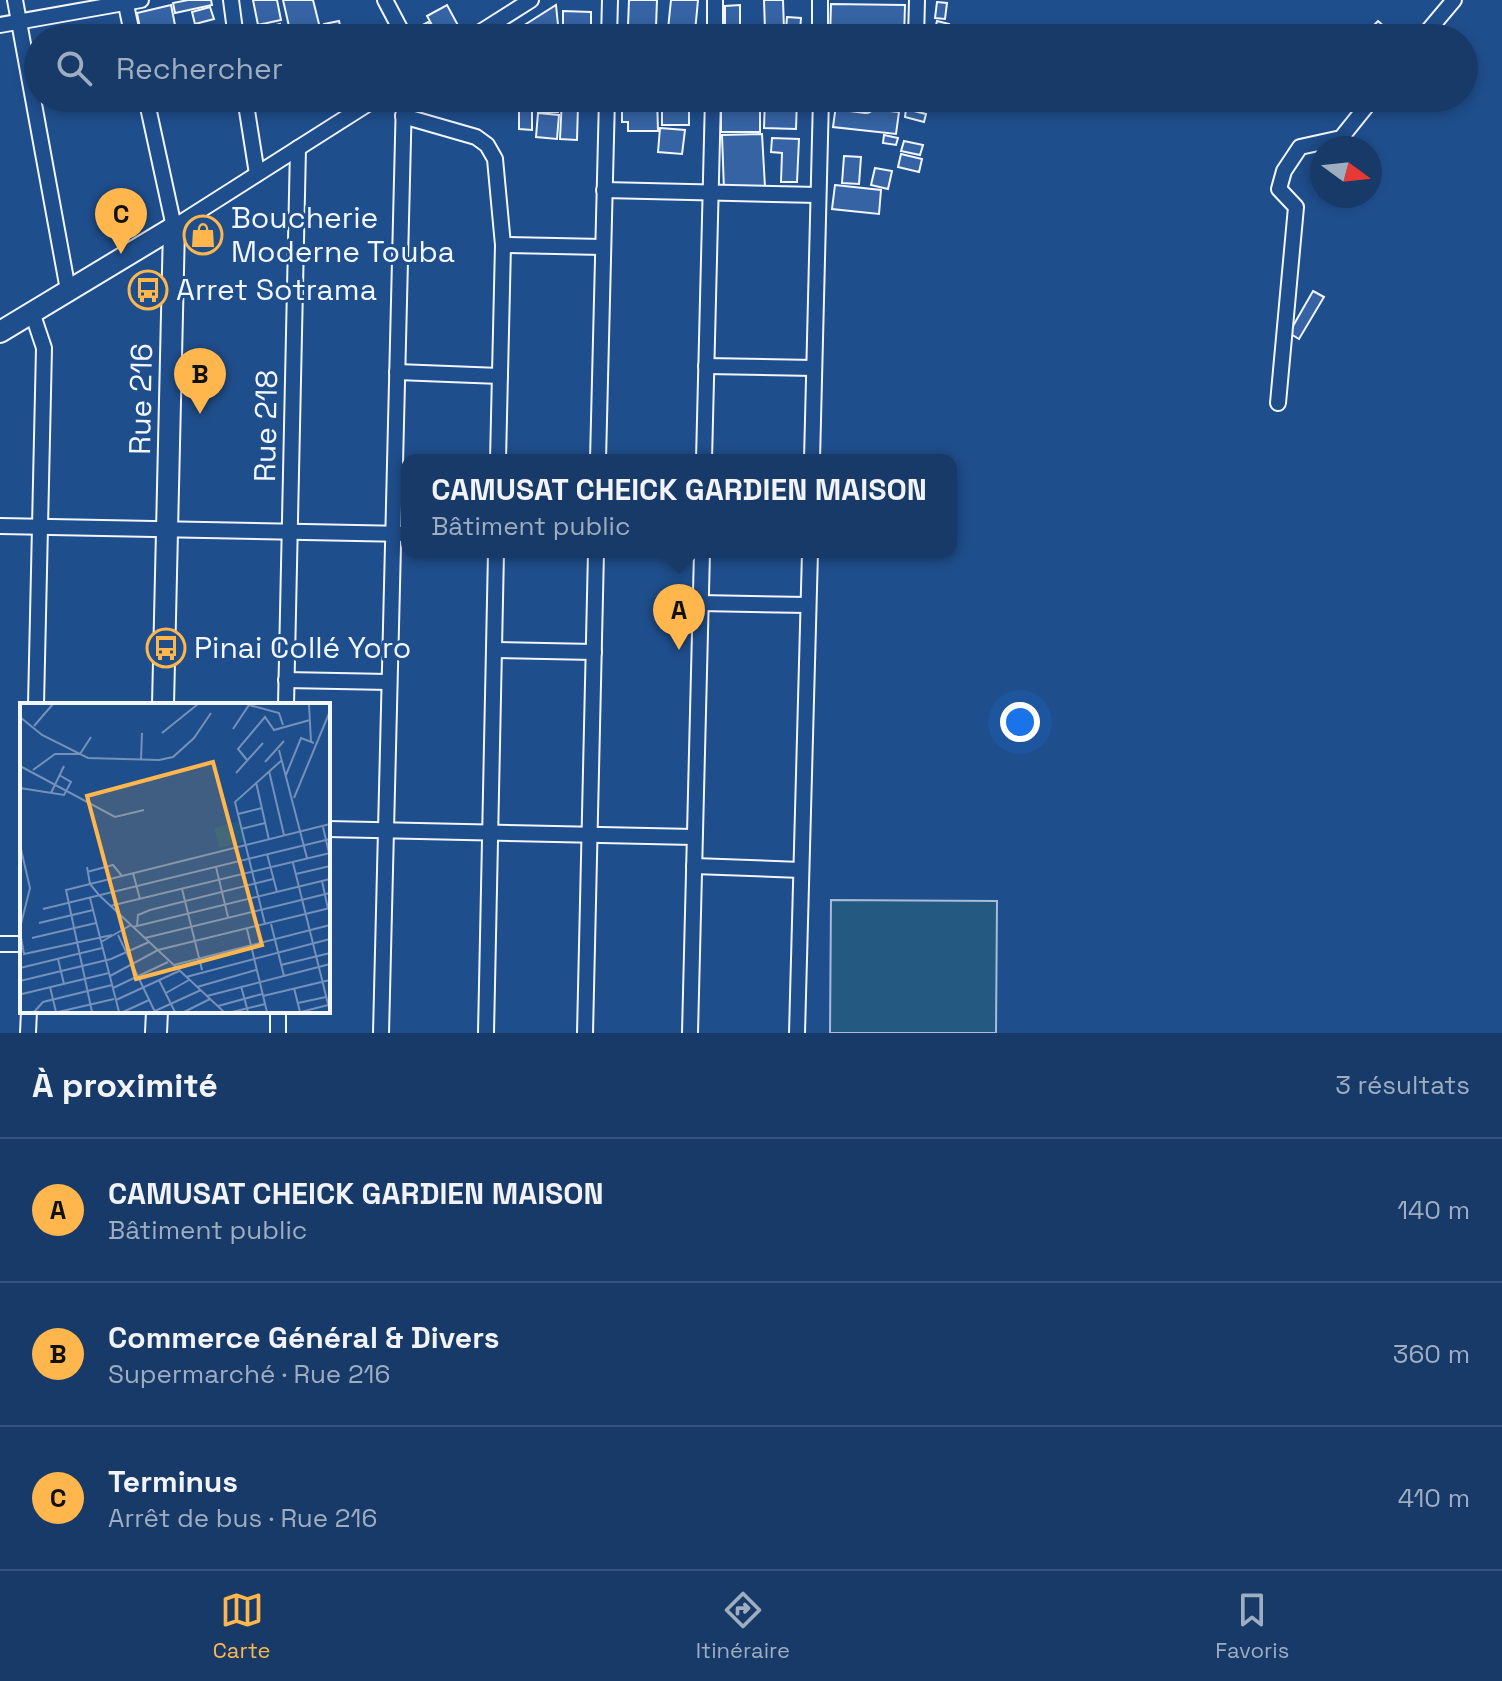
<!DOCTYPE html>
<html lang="fr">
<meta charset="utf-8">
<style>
body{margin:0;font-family:"Space Grotesk",sans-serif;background:#244571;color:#f1f3f6}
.compass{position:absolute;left:1310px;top:136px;width:72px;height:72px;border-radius:50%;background:#173a69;box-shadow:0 4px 12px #0003;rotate:105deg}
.you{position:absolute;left:1020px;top:722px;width:28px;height:28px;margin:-20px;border:6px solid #fff;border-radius:50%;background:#1a73e8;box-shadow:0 0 0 12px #1a73e833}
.badge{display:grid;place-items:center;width:52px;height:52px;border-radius:50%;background:#ffb74d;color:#111;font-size:26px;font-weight:700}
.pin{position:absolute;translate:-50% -66px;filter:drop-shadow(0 2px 4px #0008)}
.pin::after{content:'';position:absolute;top:42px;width:28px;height:24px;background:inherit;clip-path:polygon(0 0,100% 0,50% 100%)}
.popup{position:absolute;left:401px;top:454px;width:556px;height:104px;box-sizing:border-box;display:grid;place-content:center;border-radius:16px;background:#173a69;filter:drop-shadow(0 2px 6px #0005);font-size:26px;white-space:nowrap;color:#9eadc0}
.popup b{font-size:30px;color:#f1f3f6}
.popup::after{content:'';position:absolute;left:50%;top:100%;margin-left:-16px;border:16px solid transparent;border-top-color:#173a69}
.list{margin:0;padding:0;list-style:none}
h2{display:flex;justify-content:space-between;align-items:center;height:104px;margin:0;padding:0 32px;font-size:34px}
h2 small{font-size:26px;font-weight:400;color:#9eadc0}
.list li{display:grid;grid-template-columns:52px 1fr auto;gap:24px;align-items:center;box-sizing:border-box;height:144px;padding:0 32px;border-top:2px solid #36547d}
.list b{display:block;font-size:30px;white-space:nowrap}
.list p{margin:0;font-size:26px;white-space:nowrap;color:#9eadc0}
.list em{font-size:26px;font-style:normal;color:#9eadc0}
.icon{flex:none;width:44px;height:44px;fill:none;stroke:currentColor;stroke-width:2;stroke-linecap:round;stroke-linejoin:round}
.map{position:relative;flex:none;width:1502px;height:1033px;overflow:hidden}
.search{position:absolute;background:#173a69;box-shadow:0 4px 12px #0003;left:24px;right:24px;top:24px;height:88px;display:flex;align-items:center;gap:20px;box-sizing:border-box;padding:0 28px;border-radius:44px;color:#9eadc0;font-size:30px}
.sheet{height:536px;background:#173a69}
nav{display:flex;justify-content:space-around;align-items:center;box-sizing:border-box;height:112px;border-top:2px solid #36547d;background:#173a69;font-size:22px;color:#9eadc0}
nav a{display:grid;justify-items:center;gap:4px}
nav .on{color:#ffb74d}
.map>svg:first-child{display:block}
.green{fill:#245a82;stroke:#a8bbd7;stroke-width:2}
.building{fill:#3563a3;stroke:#f2f6ff;stroke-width:2}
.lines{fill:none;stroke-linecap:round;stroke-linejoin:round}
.street-casing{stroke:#f2f6ff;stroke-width:18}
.secondary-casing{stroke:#f2f6ff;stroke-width:24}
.street{stroke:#1f4e8c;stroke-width:14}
.secondary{stroke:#1f4e8c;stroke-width:20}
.labels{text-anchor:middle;stroke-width:6;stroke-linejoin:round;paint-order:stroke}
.poi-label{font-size:30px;fill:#f2f6ff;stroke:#1f4e8c;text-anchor:start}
.street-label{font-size:30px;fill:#f2f6ff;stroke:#1f4e8c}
.inset-road{fill:none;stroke:#7391ba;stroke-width:2}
.view{fill:#ffb74d;fill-opacity:0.15;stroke:#ffb74d;stroke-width:4}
.inset-edge{fill:none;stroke:#f2f6ff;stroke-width:4}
</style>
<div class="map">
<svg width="1502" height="1033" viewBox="0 0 1502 1033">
<rect width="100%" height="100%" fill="#1f4e8c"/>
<!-- green -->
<path class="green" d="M 831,900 L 997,901 L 996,1033 L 830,1033 Z"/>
<!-- building -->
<g class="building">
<path d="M 188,0 L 211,0 L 212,5 L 175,13 L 173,3 Z"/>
<path d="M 253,0 L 277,0 L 281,20 L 258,25 Z"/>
<path d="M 283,0 L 313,0 L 320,28 L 291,35 Z"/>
<path d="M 629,0 L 657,0 L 656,27 L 628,26 Z"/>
<path d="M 671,0 L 698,0 L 695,32 L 668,29 Z"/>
<path d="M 764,0 L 783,0 L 784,30 L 765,30 Z"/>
<path d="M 937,2 L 947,3 L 945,19 L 935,18 Z"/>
<path d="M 831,4 L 905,5 L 904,38 L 830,38 Z"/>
<path d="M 171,5 L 175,25 L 141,33 L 137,13 Z"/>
<path d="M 447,5 L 460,29 L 444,38 L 439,38 L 427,16 Z"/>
<path d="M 556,5 L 558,25 L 546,32 L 546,38 L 515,38 L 515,31 Z"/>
<path d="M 740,5 L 740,32 L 725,33 L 725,6 Z"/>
<path d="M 210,7 L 214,19 L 195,24 L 192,12 Z"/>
<path d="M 563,11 L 591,12 L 591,37 L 563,37 Z"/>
<path d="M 787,17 L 801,18 L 800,31 L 786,30 Z"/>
<path d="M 339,21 L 343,38 L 327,38 L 324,24 Z"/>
<path d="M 937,21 L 949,24 L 945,38 L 933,37 Z"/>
<path d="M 1378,21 L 1385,27 L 1378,35 L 1371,28 Z"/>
<path d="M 428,22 L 437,38 L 413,38 L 409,32 Z"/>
<path d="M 263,24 L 264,28 L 280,24 L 283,38 L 258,38 L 255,26 Z"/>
<rect x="764" y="34" width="35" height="4"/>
<path d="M 539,98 L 559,98 L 558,112 L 538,112 Z"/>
<path d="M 562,98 L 587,98 L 587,105 L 578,105 L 577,140 L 560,139 Z"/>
<path d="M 622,98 L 657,98 L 658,131 L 628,131 L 628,122 L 622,122 Z"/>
<rect x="662" y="98" width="27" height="27"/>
<rect x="721" y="98" width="39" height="34"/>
<path d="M 765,98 L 797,98 L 796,129 L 764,128 Z"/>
<path d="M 836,105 L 899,112 L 896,134 L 833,127 Z"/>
<path d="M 519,106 L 532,106 L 532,130 L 519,129 Z"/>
<path d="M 906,109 L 926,114 L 924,122 L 905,117 Z"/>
<path d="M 538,113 L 559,115 L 557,139 L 536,137 Z"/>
<path d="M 660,128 L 685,130 L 682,154 L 658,152 Z"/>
<path d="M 762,134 L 765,187 L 724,190 L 722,135 Z"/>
<path d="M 884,135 L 898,138 L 896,145 L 883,143 Z"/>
<path d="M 772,138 L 799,139 L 797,182 L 781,182 L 782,153 L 771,152 Z"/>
<path d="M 904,141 L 923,145 L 920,155 L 901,151 Z"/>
<path d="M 901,154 L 922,159 L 919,172 L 898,167 Z"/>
<path d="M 844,156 L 861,157 L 859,184 L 842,183 Z"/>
<path d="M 875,168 L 892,171 L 888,189 L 871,185 Z"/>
<path d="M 835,185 L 881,190 L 879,214 L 832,209 Z"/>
<path d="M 1313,291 L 1324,297 L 1299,339 L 1289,333 Z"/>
</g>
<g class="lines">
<!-- street casing -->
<g class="street-casing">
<g id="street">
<path d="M 15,0 L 68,290"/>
<path d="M 125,0 L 133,38"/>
<path d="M 231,0 L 236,38"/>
<path d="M 385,0 L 405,38"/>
<path d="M 820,0 L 820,38"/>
<path d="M 0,25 L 141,0"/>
<path d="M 471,38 L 531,0"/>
<path d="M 609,38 L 610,0"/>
<path d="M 715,38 L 715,0"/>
<path d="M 916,38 L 917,0"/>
<path d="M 1422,38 L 1454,0"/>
<path d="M 146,98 L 174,227 L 377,98"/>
<path d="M 245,98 L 257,174"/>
<path d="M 821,99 L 866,105 L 878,98"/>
<path d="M 403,116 L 476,137 L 487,145 L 495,159 L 503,245 L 498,460"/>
<path d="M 604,190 L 818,195"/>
<path d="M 503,245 L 603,247"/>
<path d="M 32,312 L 44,348 L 36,705"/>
<path d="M 706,366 L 814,368"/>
<path d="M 397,372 L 500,376"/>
<path d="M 1278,403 L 1296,207 L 1279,189 L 1284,171 L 1300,147 L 1341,138 L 1373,98"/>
<path d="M 598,460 L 607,98"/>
<path d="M 704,460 L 713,98"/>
<path d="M 812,460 L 821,98"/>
<path d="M 0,526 L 407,534"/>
<path d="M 700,603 L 808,605"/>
<path d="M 494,650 L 594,652"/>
<path d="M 286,680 L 389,682"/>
<path d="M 286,705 L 298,148"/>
<path d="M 328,829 L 694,837"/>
<path d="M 694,866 L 801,870"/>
<path d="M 0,944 L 22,944"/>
<path d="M 28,1033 L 29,1011"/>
<path d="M 278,1033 L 278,1011"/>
<path d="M 381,1033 L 404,98"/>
<path d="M 486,1033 L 496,552"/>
<path d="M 585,1033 L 596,552"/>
<path d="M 690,1033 L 702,552"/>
<path d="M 797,1033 L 810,552"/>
</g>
</g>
<!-- secondary casing -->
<g class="secondary-casing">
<g id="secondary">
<path d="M 0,332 L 174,227"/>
<path d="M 163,705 L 174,227"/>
<path d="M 156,1033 L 157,1011"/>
</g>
</g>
<!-- street -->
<use href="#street" class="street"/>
<!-- secondary -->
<use href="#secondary" class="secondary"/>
</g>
<!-- icons -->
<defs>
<g id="shop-ring" transform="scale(2)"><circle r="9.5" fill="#1f4e8c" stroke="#ffb74d" stroke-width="1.5"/><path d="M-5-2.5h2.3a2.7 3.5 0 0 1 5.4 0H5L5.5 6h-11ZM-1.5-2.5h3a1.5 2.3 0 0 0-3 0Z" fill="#ffb74d"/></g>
<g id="bus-ring" transform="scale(2)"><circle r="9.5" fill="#1f4e8c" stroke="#ffb74d" stroke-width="1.5"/><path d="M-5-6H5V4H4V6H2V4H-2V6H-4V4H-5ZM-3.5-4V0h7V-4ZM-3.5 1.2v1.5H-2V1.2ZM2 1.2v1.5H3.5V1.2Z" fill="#ffb74d"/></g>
</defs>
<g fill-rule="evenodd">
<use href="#shop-ring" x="203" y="235"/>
<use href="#bus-ring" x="148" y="290"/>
<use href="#bus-ring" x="166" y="648"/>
</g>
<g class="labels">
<!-- poi labels -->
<g class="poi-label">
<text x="231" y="228">Boucherie<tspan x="231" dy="34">Moderne Touba</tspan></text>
<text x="176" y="300">Arret Sotrama</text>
<text x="194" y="658">Pinai Collé Yoro</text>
</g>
<!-- street labels -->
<g class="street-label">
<text transform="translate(141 399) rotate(-89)" y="10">Rue 216</text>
<text transform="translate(266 426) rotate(-89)" y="10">Rue 218</text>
</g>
</g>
<!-- overview -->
<g transform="translate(20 703)">
<rect width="310" height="310" fill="#1f4e8c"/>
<path d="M 219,118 L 224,139 L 199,145 L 194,125 Z" fill="#245a82"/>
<path class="inset-road" d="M 289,1 L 291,39M 0,14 L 22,32 L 68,55 L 139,57 L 153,54 L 174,35 L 191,10M 14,23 L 33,1M 213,26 L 229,2 L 259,10 L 263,22M 142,30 L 178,1M 259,47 L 287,155M 121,56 L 122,30M 227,57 L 218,46 L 245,14 L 254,27 L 290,17M 245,59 L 264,38M 0,63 L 95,114 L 124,107M 13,67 L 35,51 L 60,51 L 71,34M 249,68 L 264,132M 216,70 L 243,40M 266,72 L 281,35 L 294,40M 236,79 L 249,137M 0,85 L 44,92 L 51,79 L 39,72M 31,90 L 44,63M 274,95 L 310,8M 218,111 L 242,105M 303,124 L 309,150M 221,126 L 245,120M 0,142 L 10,185 L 0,225M 247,151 L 257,189M 273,160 L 310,309M 67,164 L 70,181 L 79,192 L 204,309M 196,164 L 208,214M 67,169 L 93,162 L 102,173M 113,170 L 120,196M 276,171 L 310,163M 302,178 L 308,206M 162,186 L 182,267M 70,195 L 99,309M 90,203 L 310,150M 23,206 L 310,136M 19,220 L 73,207M 245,221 L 215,99 L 262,57M 251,221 L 264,273M 117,223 L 118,212 L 130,207 L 253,176M 113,224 L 310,176M 227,226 L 247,309M 0,229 L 4,251 L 92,232M 98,232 L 135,309M 12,235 L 76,220M 125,235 L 310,190M 81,239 L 111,222M 38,256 L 44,281M 154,262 L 310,222M 261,262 L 310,250M 0,265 L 82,245M 90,273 L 138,247 L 310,205M 166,274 L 310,236M 139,277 L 155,309M 0,278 L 91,256 L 129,239M 221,283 L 228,309M 30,284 L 36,309M 177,284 L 236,267M 93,285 L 148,259M 274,285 L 280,309M 146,290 L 169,277M 2,291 L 89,270M 187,293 L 310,261M 243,293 L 310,277M 96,297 L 159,268M 278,300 L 306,294M 198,303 L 242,291M 135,308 L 181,287M 14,309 L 23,299 L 92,282M 38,309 L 94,296M 72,309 L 46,187 L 310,121M 103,309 L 129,297M 164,309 L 190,296M 212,309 L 245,301M 281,309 L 308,302"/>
<path class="view" d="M 193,59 L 242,242 L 116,276 L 67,93 Z"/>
<rect width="310" height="310" class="inset-edge"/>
</g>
</svg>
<svg class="compass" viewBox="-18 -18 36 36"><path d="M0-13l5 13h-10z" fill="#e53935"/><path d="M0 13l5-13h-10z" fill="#9eadc0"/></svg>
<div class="you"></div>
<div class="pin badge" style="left:679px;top:650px">A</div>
<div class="popup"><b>CAMUSAT CHEICK GARDIEN MAISON</b>Bâtiment public</div>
<div class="pin badge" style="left:200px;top:414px">B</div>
<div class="pin badge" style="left:121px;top:254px">C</div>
<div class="search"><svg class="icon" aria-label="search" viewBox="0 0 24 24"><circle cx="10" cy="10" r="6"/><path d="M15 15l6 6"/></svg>Rechercher</div>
</div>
<section class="sheet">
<h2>À proximité<small>3 résultats</small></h2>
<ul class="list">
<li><span class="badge">A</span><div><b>CAMUSAT CHEICK GARDIEN MAISON</b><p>Bâtiment public</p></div><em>140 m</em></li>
<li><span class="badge">B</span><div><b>Commerce Général &amp; Divers</b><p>Supermarché · Rue 216</p></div><em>360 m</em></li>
<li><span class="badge">C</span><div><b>Terminus</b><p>Arrêt de bus · Rue 216</p></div><em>410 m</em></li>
</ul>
</section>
<nav>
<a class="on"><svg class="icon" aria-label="map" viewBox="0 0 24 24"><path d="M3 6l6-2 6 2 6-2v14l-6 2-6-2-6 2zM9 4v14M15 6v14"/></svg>Carte</a>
<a><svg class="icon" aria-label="directions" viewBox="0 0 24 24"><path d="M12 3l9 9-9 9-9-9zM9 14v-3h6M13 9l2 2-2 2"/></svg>Itinéraire</a>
<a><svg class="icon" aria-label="saved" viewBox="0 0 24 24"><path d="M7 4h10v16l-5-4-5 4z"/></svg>Favoris</a>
</nav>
